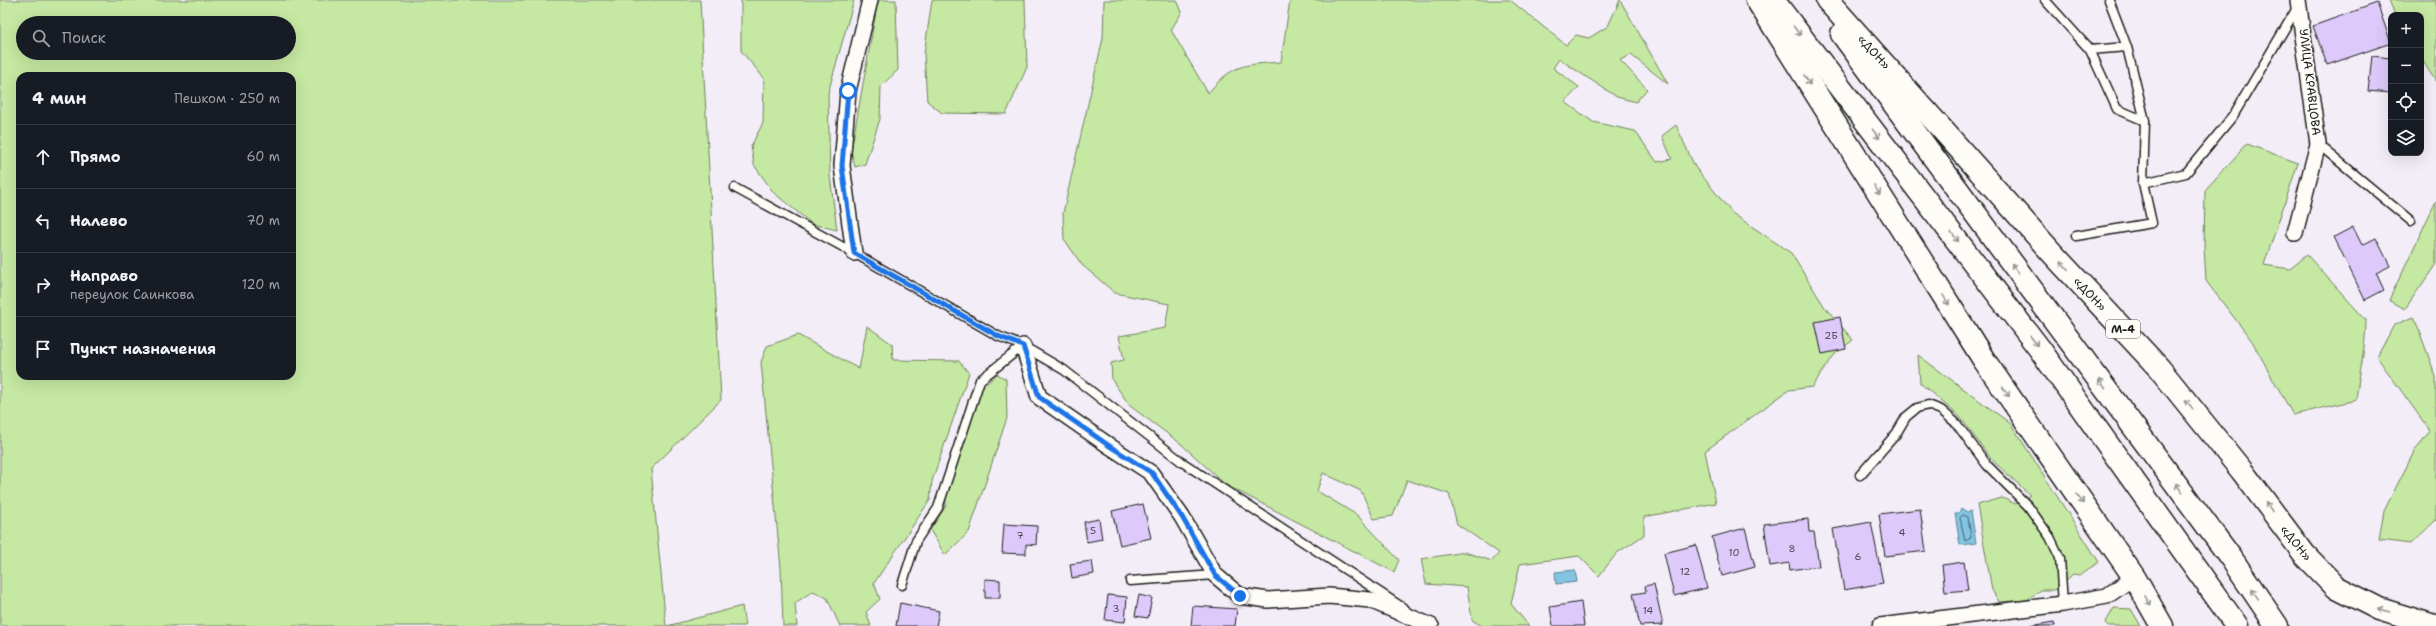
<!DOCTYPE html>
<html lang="ru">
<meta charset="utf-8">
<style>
body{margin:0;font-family:"Shantell Sans",sans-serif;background:#20242c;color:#f1f3f6}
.controls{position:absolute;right:12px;top:12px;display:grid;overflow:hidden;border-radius:8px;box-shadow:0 4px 16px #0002}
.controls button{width:36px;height:36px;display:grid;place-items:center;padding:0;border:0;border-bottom:1px solid #363941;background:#171b24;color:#f1f3f6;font:20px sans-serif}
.stop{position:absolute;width:12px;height:12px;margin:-9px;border:3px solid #1a73e8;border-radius:50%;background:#fff}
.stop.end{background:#1a73e8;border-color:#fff;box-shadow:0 1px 4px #0008}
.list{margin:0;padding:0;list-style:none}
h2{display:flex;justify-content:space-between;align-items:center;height:52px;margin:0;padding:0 16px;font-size:17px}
h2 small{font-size:13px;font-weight:400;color:#9ea1a6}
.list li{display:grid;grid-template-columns:26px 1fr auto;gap:12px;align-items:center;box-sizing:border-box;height:64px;padding:0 16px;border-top:1px solid #363941}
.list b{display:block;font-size:15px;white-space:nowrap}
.list p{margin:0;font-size:13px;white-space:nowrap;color:#9ea1a6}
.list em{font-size:13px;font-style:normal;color:#9ea1a6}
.icon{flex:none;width:22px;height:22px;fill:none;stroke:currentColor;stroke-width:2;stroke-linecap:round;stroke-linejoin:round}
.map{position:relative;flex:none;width:2436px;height:626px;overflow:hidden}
.search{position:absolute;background:#171b24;box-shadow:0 4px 16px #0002;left:16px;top:16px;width:280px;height:44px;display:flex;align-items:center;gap:10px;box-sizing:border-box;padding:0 14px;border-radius:22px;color:#9ea1a6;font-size:15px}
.panel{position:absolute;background:#171b24;box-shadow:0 4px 16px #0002;left:16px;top:72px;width:280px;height:308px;border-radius:12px}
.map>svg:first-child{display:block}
.green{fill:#c5e8a2;stroke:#70825f;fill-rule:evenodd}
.water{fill:#82c5e3;stroke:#598193}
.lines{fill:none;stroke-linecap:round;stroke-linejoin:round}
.shore{stroke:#45606c;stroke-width:1}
.building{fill:#ddcafb;stroke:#1c1c1c}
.lane-casing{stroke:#1c1c1c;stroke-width:11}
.street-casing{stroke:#1c1c1c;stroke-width:18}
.highway-casing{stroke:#1c1c1c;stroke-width:25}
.lane{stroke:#fdfcf7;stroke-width:8}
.street{stroke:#fdfcf7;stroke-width:15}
.highway{stroke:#fdfcf7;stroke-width:22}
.oneway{stroke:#989794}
.route{stroke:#1a73e8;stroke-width:5}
.labels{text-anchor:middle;stroke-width:3.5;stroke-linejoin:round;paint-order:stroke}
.number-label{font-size:10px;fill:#4c4854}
.shield{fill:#fdfcf7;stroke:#605f5e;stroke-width:1}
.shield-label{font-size:11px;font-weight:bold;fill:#1c1c1c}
.street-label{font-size:12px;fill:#1c1c1c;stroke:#fdfcf7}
</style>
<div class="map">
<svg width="2436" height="626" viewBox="0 0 2436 626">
<rect width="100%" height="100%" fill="#f3edf8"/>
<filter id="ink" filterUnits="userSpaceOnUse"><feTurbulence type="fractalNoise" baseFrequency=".025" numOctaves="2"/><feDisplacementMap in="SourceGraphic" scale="8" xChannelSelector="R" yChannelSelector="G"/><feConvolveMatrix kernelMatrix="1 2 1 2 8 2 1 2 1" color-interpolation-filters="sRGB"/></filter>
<g filter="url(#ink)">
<!-- green -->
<g class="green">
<path d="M 0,0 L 700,0 L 721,400 L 651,469 L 666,626 L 0,626 ZM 23,23 L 289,23 L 289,53 L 23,53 ZM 20,76 L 292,76 L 292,376 L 20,376 Z"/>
<path d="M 741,0 L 854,0 L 828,93 L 830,176 L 837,230 L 812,224 L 774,193 L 754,165 L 751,146 L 763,123 L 764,78 L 741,51 Z"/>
<path d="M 878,0 L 896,0 L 898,70 L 881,86 L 880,119 L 865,164 L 855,167 L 851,151 Z"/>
<path d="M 932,0 L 1025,0 L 1027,67 L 1006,114 L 942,113 L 927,101 L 924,54 Z"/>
<path d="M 1104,0 L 1177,0 L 1182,12 L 1171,30 L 1208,93 C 1234,63 1243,65 1281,62 L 1290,0 L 1510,0 L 1566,45 L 1576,35 L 1589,38 L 1608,26 L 1620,0 L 1668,84 L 1631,55 L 1620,60 L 1647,89 L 1636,102 L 1617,97 L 1559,59 L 1553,68 L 1579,87 L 1565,102 L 1593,122 L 1635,131 L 1657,162 L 1672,159 L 1662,136 L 1676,125 L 1695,167 L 1732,213 L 1791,253 L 1824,306 L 1853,340 L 1835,354 L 1812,387 L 1789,390 L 1705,451 L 1716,503 L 1644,517 L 1644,535 L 1617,553 L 1599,576 L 1579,556 L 1520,564 L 1511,604 L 1529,626 L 1482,626 L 1472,620 L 1467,587 L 1426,584 L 1421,559 L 1465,552 L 1492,561 L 1499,553 L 1457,524 L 1449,494 L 1407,480 L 1393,516 L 1374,519 L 1361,491 L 1323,473 L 1317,491 L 1357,515 L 1399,560 L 1394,572 L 1226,485 L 1180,443 L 1130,406 L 1112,380 L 1111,363 L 1124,360 L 1119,336 L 1165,328 L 1169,304 L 1115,293 L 1082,265 L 1064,239 L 1063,213 L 1103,38 Z"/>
<path d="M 2389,0 L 2436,0 L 2436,82 L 2421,58 L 2421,15 L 2395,15 Z"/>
<path d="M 2247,144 L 2298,163 L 2264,265 L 2290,269 L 2307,255 L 2366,320 C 2366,347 2359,373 2356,400 L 2293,415 L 2252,341 L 2206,281 L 2204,246 L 2205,190 Z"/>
<path d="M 2436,201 L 2436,264 L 2405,309 L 2389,300 Z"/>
<path d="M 2414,317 L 2436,377 L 2436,520 L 2411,544 L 2379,540 L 2384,511 L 2415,450 L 2430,431 L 2377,357 L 2394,325 Z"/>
<path d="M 867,326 L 892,344 L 893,360 L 959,361 L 969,373 L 932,481 L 930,500 L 874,583 L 880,599 L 866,612 L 871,626 L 840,626 L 827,598 L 813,591 L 795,603 L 797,626 L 783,626 L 781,568 L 761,362 L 767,346 L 798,335 L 859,369 Z"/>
<path d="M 1918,355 L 2011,424 L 2099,562 L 2080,575 L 2073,574 L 2055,590 L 2040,590 L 2027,600 L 1999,602 L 1992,590 L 1977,505 L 2002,498 L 2016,504 L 2030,495 L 1991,459 L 1960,417 L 1920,383 Z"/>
<path d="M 997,374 L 1006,379 L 1007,418 L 969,532 L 945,555 L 930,530 L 946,506 L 945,478 L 980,390 Z"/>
<path d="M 742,606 L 745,626 L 667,626 Z"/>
<path d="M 2114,608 L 2131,609 L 2141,626 L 2107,626 L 2106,622 Z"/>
</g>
<!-- water -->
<g class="water">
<path d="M 1961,508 L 1967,512 L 1971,511 L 1976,543 L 1960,545 L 1955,514 L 1959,513 Z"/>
<path d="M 1575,570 L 1577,582 L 1556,584 L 1555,572 Z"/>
</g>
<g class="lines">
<!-- shore -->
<path class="shore" d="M 1964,515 L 1968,517 L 1971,538 L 1965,541 L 1960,518 Z"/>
</g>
<!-- building -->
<g class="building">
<path d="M 2377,3 L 2391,43 L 2327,65 L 2313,26 Z"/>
<path d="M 2372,56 L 2391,58 L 2391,93 L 2368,91 Z"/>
<path d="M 2353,227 L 2362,245 L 2376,238 L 2390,266 L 2376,273 L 2384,290 L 2365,300 L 2334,237 Z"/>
<path d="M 1840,317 L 1846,349 L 1822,354 L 1815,322 Z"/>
<path d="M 1143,504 L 1151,538 L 1120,545 L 1112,511 Z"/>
<path d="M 1920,509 L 1926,551 L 1885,556 L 1879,514 Z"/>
<path d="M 1099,519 L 1102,539 L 1087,542 L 1084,522 Z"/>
<path d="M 1808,519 L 1809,532 L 1814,532 L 1819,566 L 1790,570 L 1789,563 L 1770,566 L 1764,524 Z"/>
<path d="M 1871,522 L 1883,583 L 1844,590 L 1833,529 Z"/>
<path d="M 1004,524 L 1037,526 L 1036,545 L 1026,544 L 1026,554 L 1002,553 Z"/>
<path d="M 1745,528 L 1755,567 L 1722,576 L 1712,537 Z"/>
<path d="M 1696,545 L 1707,588 L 1674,596 L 1664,553 Z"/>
<path d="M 1092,561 L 1094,574 L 1072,578 L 1070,564 Z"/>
<path d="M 1964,562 L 1968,590 L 1945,592 L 1942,565 Z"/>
<path d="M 985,579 L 1000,580 L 1000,598 L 985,598 Z"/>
<path d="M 1654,584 L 1663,625 L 1640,626 L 1633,594 L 1646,592 L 1645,586 Z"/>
<path d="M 1108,595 L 1127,597 L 1125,622 L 1105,620 Z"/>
<path d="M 1139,595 L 1152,598 L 1148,618 L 1135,616 Z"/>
<path d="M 1581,602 L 1584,626 L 1553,626 L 1550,607 Z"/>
<path d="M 900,603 L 939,611 L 936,626 L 896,626 Z"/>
<path d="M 1193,606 L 1237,609 L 1235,626 L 1191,626 Z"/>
<path d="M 2054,622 L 2055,626 L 2029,626 Z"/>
</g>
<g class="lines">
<!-- lane casing -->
<g class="lane-casing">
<g id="lane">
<path d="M 2045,0 L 2090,50 L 2117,109 L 2145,121"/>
<path d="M 2090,50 L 2127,47"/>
<path d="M 2318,144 L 2411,221"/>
<path d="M 2143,183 L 2186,173 L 2233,116 L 2297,8"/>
<path d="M 735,188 L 854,253 L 998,336 L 1023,346"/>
<path d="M 2076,236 L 2152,223 L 2143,183 L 2145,121 L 2127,47 L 2109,0"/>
<path d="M 1860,475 L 1896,434 L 1906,417 L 1917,408 L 1928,405 L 1941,410 L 1956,423 L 1987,465 L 2028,506 L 2050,537 L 2060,558 L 2063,604"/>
<path d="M 1130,581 L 1215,575"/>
<path d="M 902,585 L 916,541 L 938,508 L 980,380 L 1023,346 L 1064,370 L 1182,462 L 1405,609"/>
</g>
</g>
<!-- street casing -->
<g class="street-casing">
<g id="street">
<path d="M 2295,233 L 2318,144 L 2298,0"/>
<path d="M 854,253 L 842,166 L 848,91 L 870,0"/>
<path d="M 1023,346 L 1039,397 L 1111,447 L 1151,473 L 1182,517 L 1215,575 L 1240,596 L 1268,600 L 1329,596 L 1370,600 L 1431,626"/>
<path d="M 1880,626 L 2063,604 L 2107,596 L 2134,577"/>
</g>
</g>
<!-- highway casing -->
<g class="highway-casing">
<g id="highway">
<path d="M 1757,0 L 1984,360 L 2134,577 L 2162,626"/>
<path d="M 1773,0 L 2039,348 L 2237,626"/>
<path d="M 1827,0 L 2053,254 L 2159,368 L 2242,471 L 2305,555 L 2336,587 L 2379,609 L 2434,626"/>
<path d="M 1842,34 L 2231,558 L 2277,626"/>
</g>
</g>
<!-- lane -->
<use href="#lane" class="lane"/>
<!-- street -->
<use href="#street" class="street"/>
<!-- highway -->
<use href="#highway" class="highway"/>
</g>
<!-- one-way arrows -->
<defs><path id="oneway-shaft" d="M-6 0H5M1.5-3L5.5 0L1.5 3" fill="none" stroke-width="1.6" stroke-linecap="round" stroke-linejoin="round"/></defs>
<g class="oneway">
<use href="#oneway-shaft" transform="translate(1797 31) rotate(53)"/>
<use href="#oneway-shaft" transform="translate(1807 80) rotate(58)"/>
<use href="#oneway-shaft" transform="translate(1876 134) rotate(53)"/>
<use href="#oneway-shaft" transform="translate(1877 190) rotate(58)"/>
<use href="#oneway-shaft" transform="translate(1955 237) rotate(53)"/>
<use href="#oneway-shaft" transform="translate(2064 266) rotate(-133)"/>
<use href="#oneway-shaft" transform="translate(2015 268) rotate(-127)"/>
<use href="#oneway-shaft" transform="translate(1946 300) rotate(58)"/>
<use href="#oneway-shaft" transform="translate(2034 341) rotate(53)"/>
<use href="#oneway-shaft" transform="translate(2102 384) rotate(-127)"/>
<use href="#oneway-shaft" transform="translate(2006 392) rotate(55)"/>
<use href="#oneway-shaft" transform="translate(2189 404) rotate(-129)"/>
<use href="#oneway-shaft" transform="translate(2179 488) rotate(-127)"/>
<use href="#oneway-shaft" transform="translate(2080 499) rotate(55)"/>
<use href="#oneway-shaft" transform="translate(2269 507) rotate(-127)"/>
<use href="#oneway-shaft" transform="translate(2255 594) rotate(-124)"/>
<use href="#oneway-shaft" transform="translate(2148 601) rotate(60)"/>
<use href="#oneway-shaft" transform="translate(2384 610) rotate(-161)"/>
</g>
</g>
<g class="lines" filter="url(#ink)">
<!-- route -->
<path class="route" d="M 848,91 L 842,166 L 854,253 L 998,336 L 1023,346 L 1039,397 L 1111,447 L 1152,473 L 1182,517 L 1215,575 L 1240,596"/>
</g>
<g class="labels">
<!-- number labels -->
<g class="number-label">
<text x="1831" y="339">2Б</text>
<text x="1093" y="534">5</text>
<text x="1902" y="536">4</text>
<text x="1020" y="539">7</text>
<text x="1792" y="552">8</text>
<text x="1734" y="556">10</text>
<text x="1858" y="560">6</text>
<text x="1685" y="575">12</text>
<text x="1116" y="612">3</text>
<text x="1648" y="614">14</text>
</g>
<!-- shield labels -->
<rect class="shield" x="2106" y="320" width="34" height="18" rx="3"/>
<g class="shield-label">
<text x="2123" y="333">М-4</text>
</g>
<!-- street labels -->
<g class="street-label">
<text transform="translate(1874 52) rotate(48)" y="4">«ДОН»</text>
<text transform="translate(2310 82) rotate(83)" y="4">УЛИЦА КРАВЦОВА</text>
<text transform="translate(2090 294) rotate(47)" y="4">«ДОН»</text>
<text transform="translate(2296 543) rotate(52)" y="4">«ДОН»</text>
</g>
</g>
</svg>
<div class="controls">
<button>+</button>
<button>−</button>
<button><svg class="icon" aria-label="locate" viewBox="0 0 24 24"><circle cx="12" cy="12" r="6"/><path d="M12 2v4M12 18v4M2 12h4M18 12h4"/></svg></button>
<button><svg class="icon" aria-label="layers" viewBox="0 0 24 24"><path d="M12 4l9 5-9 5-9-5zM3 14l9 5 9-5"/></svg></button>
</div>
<div class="stop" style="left:848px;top:91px"></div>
<div class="stop end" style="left:1240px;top:596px"></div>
<div class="search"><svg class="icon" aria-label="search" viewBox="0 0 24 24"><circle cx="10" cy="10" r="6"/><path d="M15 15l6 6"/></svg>Поиск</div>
<section class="panel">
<h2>4 мин<small>Пешком · 250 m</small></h2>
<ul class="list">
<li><svg class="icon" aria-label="ahead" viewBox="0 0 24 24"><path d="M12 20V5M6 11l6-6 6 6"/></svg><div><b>Прямо</b></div><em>60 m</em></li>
<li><svg class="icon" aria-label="left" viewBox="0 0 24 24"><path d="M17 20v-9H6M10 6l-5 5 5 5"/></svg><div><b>Налево</b></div><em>70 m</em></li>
<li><svg class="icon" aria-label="right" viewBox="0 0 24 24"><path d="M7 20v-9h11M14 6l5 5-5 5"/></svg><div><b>Направо</b><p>переулок Саинкова</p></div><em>120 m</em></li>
<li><svg class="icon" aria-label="arrive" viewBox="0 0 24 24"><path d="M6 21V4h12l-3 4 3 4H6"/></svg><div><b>Пункт назначения</b></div></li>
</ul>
</section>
</div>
